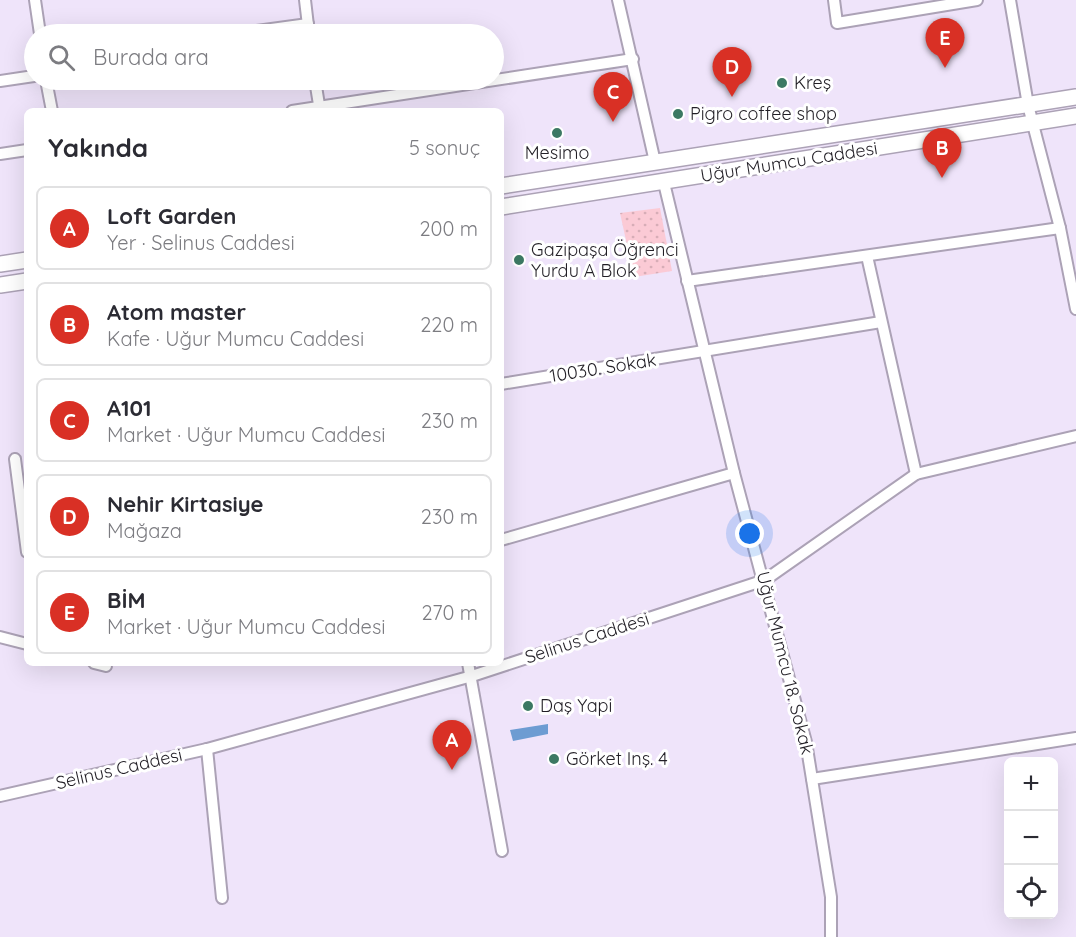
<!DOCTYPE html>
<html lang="tr">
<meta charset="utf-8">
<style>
body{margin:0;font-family:Quicksand,sans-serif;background:#f2f2f3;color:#2b2b33}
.controls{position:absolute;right:18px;bottom:18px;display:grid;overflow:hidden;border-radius:9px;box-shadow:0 6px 24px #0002}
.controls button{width:54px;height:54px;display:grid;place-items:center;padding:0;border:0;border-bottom:2px solid #e1e1e2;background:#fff;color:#2b2b33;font:30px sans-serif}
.you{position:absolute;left:750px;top:534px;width:21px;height:21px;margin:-15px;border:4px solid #fff;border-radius:50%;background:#1a73e8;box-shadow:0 0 0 9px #1a73e833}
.badge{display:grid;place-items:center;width:39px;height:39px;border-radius:50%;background:#d93025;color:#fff;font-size:20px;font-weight:700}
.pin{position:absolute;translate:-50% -50px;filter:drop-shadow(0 2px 3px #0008)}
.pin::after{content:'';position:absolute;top:32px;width:21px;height:18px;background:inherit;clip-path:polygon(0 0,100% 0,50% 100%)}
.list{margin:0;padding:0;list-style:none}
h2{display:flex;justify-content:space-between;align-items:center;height:78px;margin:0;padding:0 24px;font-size:26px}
h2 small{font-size:20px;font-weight:400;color:#7c7c81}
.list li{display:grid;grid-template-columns:39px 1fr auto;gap:18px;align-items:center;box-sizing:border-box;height:84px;margin:0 12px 12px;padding:0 12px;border:2px solid #e1e1e2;border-radius:9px}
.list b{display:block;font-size:22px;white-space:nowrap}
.list p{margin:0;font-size:20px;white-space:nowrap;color:#7c7c81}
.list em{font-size:20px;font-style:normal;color:#7c7c81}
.icon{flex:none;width:33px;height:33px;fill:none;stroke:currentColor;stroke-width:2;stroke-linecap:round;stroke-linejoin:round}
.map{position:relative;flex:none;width:1076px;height:937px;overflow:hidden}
.search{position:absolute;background:#fff;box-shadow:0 6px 24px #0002;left:24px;top:24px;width:480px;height:66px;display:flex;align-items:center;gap:15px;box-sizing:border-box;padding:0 21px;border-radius:33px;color:#7c7c81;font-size:22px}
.panel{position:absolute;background:#fff;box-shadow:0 6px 24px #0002;left:24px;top:108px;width:480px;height:558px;border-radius:9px}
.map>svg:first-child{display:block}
.grass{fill:url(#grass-dots)}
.water{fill:#6d9cd2}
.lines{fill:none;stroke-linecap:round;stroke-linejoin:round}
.minor-casing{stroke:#aca2b6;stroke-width:14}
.secondary-casing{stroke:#aca2b6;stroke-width:18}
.minor{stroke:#fff;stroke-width:10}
.secondary{stroke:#fff;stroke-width:15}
.poi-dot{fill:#3c7963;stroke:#fff;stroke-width:2}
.labels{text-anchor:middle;stroke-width:6;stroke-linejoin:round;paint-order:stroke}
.poi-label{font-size:18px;fill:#221f26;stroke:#fff;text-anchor:start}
.street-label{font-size:18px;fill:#221f26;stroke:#fff}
</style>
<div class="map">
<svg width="1076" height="937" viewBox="0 0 1076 937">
<defs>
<pattern id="grass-dots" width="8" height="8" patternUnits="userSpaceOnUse" patternTransform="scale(1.5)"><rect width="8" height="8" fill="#fbcad5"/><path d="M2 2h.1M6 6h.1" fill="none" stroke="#d7adb7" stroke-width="1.8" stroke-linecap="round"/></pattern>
</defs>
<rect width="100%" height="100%" fill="#efe4fa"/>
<!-- grass -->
<path class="grass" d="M 660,208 L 672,271 L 634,277 L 620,213 Z"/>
<!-- water -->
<path class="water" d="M 548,724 L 548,734 L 513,741 L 510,730 Z"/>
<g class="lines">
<!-- minor casing -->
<g class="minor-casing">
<g id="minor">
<path d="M 35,0 L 40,34"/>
<path d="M 305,0 L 309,34"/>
<path d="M 618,0 L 655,162"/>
<path d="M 834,0 L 837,23 L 977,0"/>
<path d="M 1010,0 L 1028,105 L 1060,228 L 1076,309"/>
<path d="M 249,32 L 308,24"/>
<path d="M 46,80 L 52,111"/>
<path d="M 315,80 L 320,111"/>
<path d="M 0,81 L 34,76"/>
<path d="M 292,111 L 633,59"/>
<path d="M 0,154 L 27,150"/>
<path d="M 664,183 L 734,473 L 806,742 L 831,897 L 831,937"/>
<path d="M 867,256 L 916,474"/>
<path d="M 687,281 L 1060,228"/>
<path d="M 501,384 L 881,322"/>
<path d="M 15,459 L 27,552"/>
<path d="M 501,540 L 734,473"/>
<path d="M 0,637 L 27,644"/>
<path d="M 94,663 L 106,666"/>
<path d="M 468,663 L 502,851"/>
<path d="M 207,749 L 222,898"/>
<path d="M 812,779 L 1076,738"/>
<path d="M 0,796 L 207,749 L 472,676 L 765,580 L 916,474 L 1076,436"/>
</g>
</g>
<!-- secondary casing -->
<g class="secondary-casing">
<g id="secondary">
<path d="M 501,186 L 1076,97"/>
<path d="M 501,207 L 1076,116"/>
<path d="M 0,264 L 27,260"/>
<path d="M 0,285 L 27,281"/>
</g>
</g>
<!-- minor -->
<use href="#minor" class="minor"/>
<!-- secondary -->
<use href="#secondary" class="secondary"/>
</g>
<!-- markers -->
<g class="poi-dot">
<circle cx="782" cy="83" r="6"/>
<circle cx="678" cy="114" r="6"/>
<circle cx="557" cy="133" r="6"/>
<circle cx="519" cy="260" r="6"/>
<circle cx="528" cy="706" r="6"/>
<circle cx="554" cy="759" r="6"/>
</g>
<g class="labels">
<!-- poi labels -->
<g class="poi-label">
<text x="794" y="89">Kreş</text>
<text x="690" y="120">Pigro coffee shop</text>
<text x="557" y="159" text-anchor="middle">Mesimo</text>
<text x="531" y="256">Gazipaşa Öğrenci<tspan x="531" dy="21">Yurdu A Blok</tspan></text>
<text x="540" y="712">Daş Yapi</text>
<text x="566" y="765">Görket Inş. 4</text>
</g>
<!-- street labels -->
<g class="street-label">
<text transform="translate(789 162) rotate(-9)" y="6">Uğur Mumcu Caddesi</text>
<text transform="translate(603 368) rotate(-9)" y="6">10030. Sokak</text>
<text transform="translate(587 638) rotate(-18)" y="6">Selinus Caddesi</text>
<text transform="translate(785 663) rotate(76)" y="6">Uğur Mumcu 18. Sokak</text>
<text transform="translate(119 769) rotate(-13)" y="6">Selinus Caddesi</text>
</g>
</g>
</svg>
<div class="controls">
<button>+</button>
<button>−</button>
<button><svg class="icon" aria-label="locate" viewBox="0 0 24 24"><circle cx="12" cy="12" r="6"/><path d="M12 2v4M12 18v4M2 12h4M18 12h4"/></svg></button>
</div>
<div class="you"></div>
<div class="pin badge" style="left:452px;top:770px">A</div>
<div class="pin badge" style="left:942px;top:178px">B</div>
<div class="pin badge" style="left:613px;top:122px">C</div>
<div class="pin badge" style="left:732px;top:97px">D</div>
<div class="pin badge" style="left:945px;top:68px">E</div>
<div class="search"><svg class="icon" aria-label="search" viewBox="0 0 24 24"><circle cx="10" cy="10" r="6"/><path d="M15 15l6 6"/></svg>Burada ara</div>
<section class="panel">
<h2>Yakında<small>5 sonuç</small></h2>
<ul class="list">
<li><span class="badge">A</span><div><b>Loft Garden</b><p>Yer · Selinus Caddesi</p></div><em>200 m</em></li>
<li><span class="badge">B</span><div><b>Atom master</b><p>Kafe · Uğur Mumcu Caddesi</p></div><em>220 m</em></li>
<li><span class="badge">C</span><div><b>A101</b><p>Market · Uğur Mumcu Caddesi</p></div><em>230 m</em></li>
<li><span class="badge">D</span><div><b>Nehir Kirtasiye</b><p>Mağaza</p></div><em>230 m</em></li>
<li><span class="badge">E</span><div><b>BİM</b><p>Market · Uğur Mumcu Caddesi</p></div><em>270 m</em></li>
</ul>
</section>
</div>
